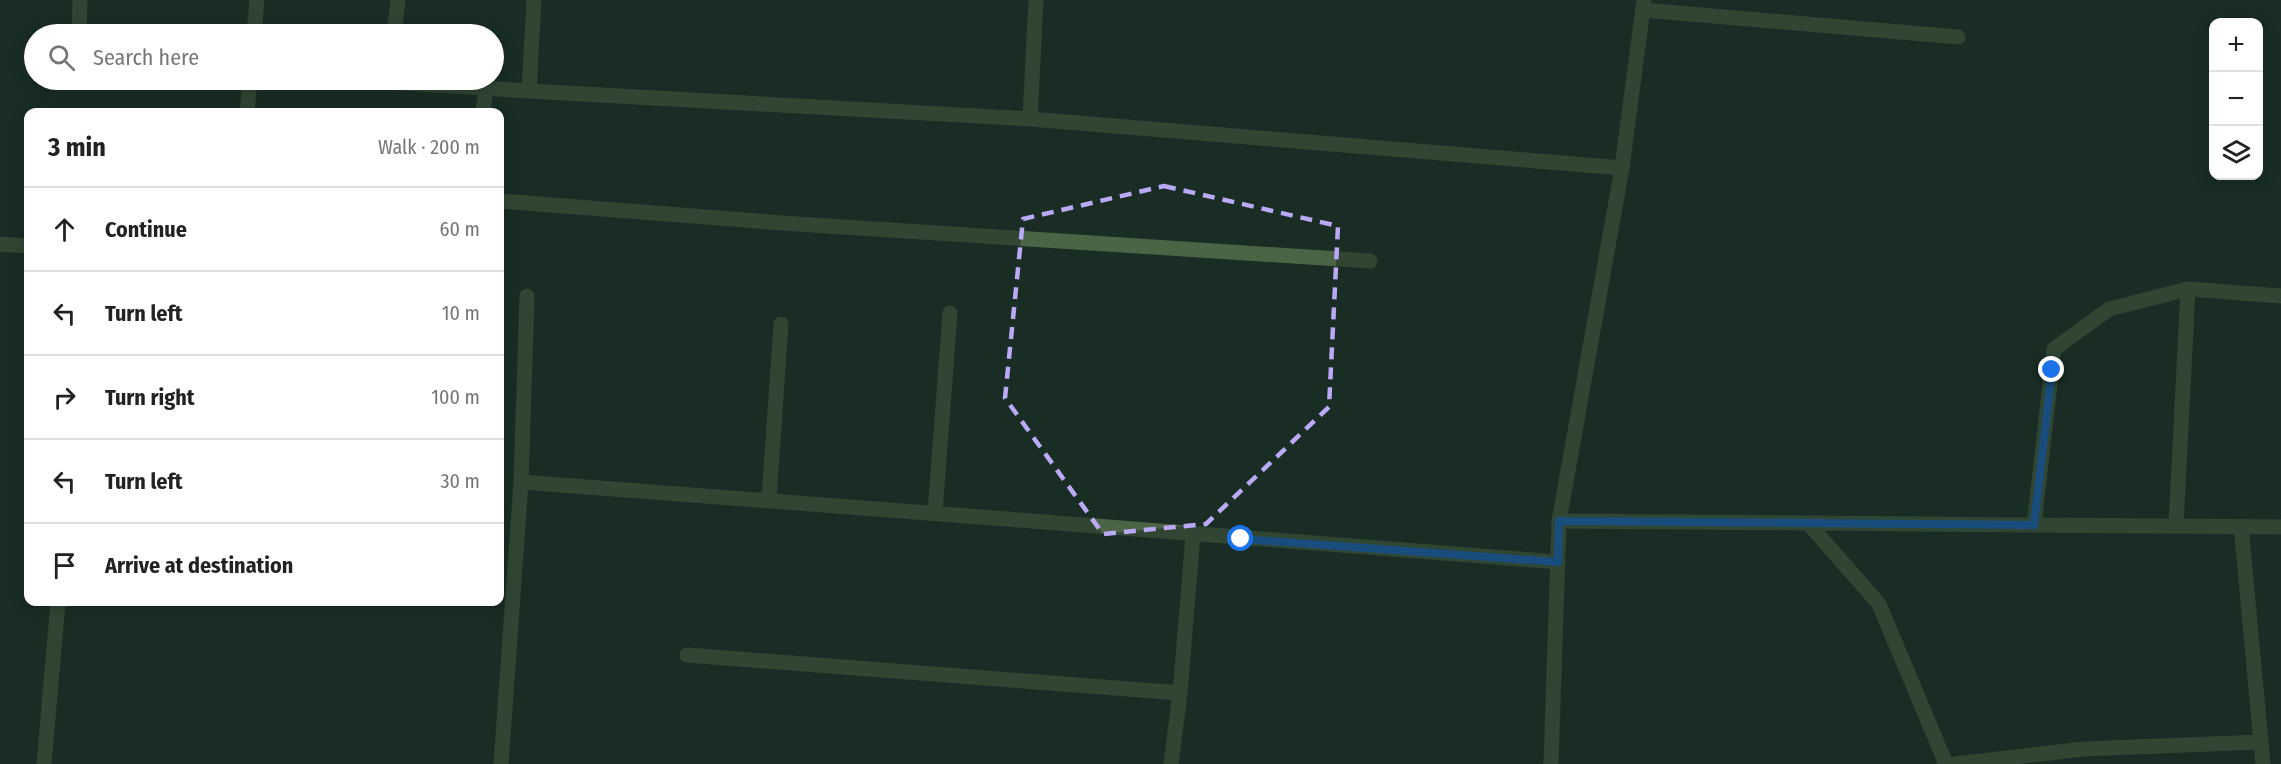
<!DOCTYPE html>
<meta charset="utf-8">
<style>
body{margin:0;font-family:"Fira Sans Condensed",sans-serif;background:#f2f2f2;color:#222}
.controls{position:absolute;right:18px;top:18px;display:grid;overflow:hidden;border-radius:12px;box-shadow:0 3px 15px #0003}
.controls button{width:54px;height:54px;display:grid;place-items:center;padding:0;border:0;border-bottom:2px solid #e0e0e0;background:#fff;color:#222;font:30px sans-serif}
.stop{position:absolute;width:18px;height:18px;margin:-14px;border:4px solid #1a73e8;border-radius:50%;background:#fff}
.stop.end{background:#1a73e8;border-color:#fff;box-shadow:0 2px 6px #0008}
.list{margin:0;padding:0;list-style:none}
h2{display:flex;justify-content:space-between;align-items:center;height:78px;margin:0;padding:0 24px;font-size:26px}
h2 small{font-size:20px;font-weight:400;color:#767676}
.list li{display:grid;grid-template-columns:39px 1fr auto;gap:18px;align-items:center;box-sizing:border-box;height:84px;padding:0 24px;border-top:2px solid #e0e0e0}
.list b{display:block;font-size:22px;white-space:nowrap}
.list em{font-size:20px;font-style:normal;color:#767676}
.icon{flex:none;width:33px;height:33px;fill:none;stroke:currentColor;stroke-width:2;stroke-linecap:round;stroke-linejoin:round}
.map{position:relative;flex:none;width:2281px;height:764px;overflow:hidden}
.search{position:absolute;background:#fff;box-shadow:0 3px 15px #0003;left:24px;top:24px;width:480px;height:66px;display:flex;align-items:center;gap:15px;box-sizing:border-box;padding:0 21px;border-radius:33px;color:#767676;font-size:22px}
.panel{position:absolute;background:#fff;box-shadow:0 3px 15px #0003;left:24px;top:108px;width:480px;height:498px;border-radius:12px}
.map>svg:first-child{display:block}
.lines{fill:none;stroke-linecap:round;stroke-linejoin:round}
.minor{stroke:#4c6446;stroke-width:15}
.route{stroke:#1a73e8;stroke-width:8}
.marked{fill:none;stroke:#baaaf6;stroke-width:4.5;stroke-dasharray:12 8;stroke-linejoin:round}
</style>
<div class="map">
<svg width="2281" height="764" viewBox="0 0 2281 764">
<rect width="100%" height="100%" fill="#192d24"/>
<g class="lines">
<!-- minor -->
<g class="minor">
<path d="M 1643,10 L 1958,37"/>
<path d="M 79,34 L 80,0"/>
<path d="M 254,34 L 257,0"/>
<path d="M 394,34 L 398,0"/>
<path d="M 361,80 L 388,82"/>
<path d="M 389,80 L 388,82 L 529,91 L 534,0"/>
<path d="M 529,91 L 1030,119 L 1622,168"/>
<path d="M 247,112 L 250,80"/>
<path d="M 483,112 L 486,89"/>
<path d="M 1030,119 L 1036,0"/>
<path d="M 500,201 L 782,223 L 1370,261"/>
<path d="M 0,244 L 28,246"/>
<path d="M 521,482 C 867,506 1212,537 1558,562"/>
<path d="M 769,499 L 781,324"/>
<path d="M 935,513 L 950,313"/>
<path d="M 1559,521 L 2281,527"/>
<path d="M 1808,523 L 1879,604 L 1946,764"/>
<path d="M 2034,525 L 2054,349 L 2109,309 L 2188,289"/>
<path d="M 2176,526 L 2188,289 L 2281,296"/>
<path d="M 2241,526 L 2263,764"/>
<path d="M 687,655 L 1180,693"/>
<path d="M 44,764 L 58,602"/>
<path d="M 501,764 L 521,482 L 527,296"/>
<path d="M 1171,764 L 1180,693 L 1193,535"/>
<path d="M 1551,764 L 1559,521 L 1622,168 L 1644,0"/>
<path d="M 1955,764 L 2084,749 L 2261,742"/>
</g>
</g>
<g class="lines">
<!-- route -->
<path class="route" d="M 1241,539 L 1558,562 L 1559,521 L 2034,525 L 2052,370"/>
</g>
<!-- marked area -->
<path d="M0 0H2281V764H0ZM 1164,186 L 1338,226 L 1329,407 L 1206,524 L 1103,534 L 1005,398 L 1023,219 Z" fill="#192d24" fill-opacity=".55" fill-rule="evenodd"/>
<path class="marked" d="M 1164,186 L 1338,226 L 1329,407 L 1206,524 L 1103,534 L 1005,398 L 1023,219 Z"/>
</svg>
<div class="controls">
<button>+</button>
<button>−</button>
<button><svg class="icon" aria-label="layers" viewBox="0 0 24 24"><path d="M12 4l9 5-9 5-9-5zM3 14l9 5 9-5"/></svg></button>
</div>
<div class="stop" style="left:1241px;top:539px"></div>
<div class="stop end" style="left:2052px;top:370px"></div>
<div class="search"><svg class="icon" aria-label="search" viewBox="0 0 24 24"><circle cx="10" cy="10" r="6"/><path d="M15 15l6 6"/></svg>Search here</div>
<section class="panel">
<h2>3 min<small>Walk · 200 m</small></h2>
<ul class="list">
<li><svg class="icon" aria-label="ahead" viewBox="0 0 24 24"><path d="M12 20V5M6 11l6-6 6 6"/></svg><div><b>Continue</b></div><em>60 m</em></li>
<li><svg class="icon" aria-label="left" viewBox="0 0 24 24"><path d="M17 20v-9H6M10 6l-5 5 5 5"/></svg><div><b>Turn left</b></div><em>10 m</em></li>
<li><svg class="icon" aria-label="right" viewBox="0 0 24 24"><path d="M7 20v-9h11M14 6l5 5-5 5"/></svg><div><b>Turn right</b></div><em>100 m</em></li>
<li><svg class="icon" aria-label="left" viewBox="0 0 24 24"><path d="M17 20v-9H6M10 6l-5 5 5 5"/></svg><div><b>Turn left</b></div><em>30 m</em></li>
<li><svg class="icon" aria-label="arrive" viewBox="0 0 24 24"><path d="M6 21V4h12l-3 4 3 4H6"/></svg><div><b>Arrive at destination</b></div></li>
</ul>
</section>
</div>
